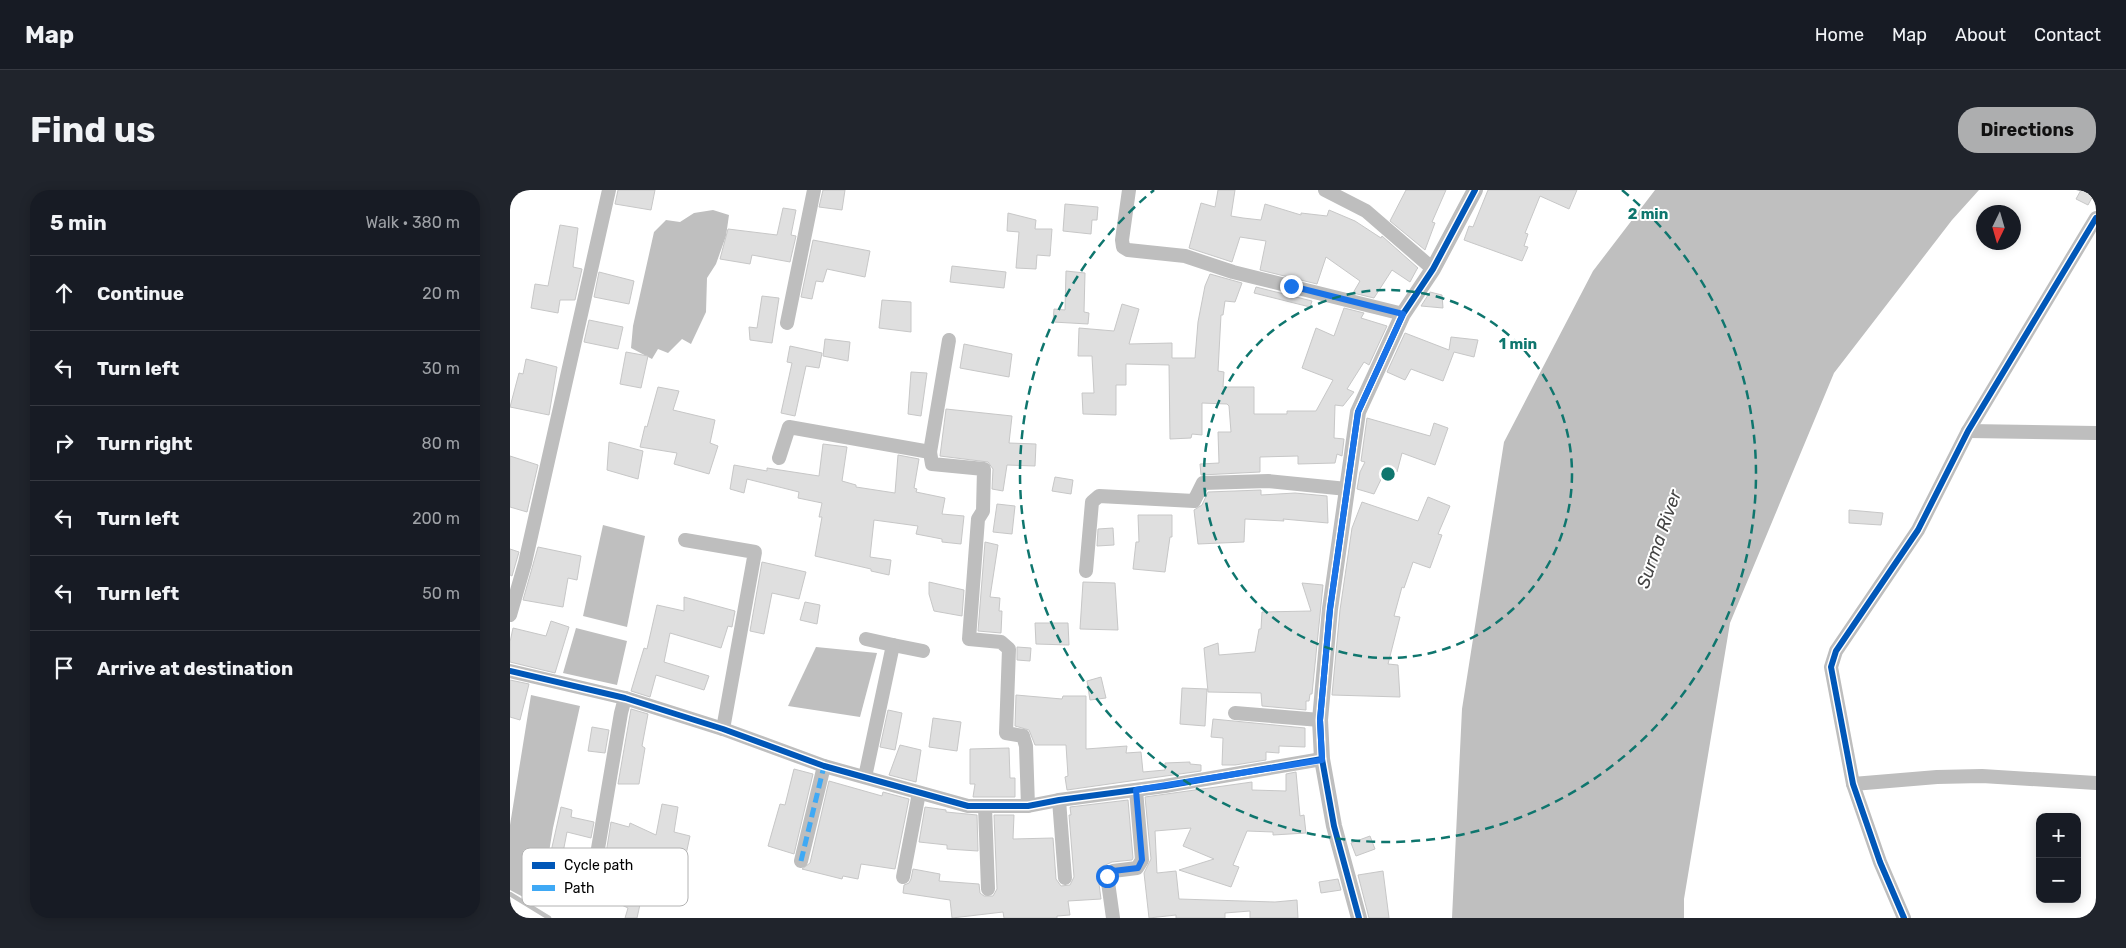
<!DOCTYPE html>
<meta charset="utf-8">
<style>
body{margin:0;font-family:Rubik,sans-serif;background:#20242c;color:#f1f3f6}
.controls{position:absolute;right:15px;bottom:15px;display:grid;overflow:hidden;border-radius:10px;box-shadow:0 2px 12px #0003}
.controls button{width:45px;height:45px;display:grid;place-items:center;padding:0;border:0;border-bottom:1px solid #363941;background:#171b24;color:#f1f3f6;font:25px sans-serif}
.compass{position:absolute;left:1466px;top:15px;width:45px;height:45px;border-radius:50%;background:#171b24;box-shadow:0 2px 12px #0003;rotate:185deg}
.stop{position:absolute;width:15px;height:15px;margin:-11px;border:4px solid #1a73e8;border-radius:50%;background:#fff}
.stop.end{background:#1a73e8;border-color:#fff;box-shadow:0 1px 5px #0008}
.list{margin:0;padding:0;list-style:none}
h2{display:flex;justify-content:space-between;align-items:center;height:65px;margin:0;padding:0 20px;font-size:21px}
h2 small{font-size:16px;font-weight:400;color:#9ea1a6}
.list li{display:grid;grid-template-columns:32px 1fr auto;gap:15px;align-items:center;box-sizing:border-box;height:75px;padding:0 20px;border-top:1px solid #363941}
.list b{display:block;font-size:19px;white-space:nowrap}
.list em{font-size:16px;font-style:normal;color:#9ea1a6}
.icon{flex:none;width:28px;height:28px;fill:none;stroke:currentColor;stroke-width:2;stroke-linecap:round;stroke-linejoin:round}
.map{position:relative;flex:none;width:1586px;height:728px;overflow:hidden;border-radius:20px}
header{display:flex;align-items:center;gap:30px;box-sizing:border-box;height:70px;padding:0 25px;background:#171b24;border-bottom:1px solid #363941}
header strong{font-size:24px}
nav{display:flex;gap:28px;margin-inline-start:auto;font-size:18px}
.intro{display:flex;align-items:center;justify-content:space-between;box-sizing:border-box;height:120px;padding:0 30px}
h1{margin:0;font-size:35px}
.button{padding:12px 22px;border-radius:20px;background:#adaeaf;color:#111;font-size:18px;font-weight:700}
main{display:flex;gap:30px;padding:0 30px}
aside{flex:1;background:#171b24;border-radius:20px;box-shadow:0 2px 12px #0003}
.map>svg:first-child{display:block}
.water{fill:#bfbfbf}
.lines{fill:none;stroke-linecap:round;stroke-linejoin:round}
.stream{stroke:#bfbfbf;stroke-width:4.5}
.building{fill:#dfdfdf;stroke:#c7c7c7}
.minor{stroke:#bebebe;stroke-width:14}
.tertiary{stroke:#bebebe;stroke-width:16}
.quiet{stroke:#3fa9f5;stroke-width:5;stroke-dasharray:10 5;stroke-linecap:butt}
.cycleway-casing{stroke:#fff;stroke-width:9}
.cycleway{stroke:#0057b8;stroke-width:6}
.route{stroke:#1a73e8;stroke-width:6}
.ring{fill:none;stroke:#0f766e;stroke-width:2.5;stroke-dasharray:9 6}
.labels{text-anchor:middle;stroke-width:4;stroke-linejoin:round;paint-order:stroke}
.water-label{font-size:18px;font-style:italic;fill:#444;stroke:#fff}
.key{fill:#fff;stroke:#b2b2b2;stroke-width:1}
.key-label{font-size:14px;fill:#000}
.centre{fill:#0f766e;stroke:#fff;stroke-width:2.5}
.ring-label{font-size:15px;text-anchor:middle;font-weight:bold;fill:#0f766e;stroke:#fff;stroke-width:4;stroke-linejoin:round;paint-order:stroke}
</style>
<header>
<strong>Map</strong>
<nav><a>Home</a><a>Map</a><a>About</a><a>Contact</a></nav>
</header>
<div class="intro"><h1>Find us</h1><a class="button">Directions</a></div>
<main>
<aside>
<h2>5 min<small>Walk · 380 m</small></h2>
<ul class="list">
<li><svg class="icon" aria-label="ahead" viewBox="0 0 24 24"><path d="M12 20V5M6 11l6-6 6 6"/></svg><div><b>Continue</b></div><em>20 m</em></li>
<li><svg class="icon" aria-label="left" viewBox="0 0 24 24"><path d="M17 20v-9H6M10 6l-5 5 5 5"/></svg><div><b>Turn left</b></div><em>30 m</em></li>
<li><svg class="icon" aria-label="right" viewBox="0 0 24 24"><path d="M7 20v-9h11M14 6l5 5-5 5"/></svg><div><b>Turn right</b></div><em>80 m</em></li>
<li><svg class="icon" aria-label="left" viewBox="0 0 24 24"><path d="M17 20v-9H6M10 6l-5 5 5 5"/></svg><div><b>Turn left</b></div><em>200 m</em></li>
<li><svg class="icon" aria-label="left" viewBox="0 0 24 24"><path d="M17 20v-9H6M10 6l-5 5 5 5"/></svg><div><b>Turn left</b></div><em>50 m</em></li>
<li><svg class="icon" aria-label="arrive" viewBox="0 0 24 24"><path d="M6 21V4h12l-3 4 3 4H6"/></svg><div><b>Arrive at destination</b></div></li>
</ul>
</aside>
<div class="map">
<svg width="1586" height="728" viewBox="0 0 1586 728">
<rect width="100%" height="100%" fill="#fff"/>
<!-- water -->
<g class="water">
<path d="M 1145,0 L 1469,0 L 1442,30 L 1324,183 L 1220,433 L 1174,709 L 1174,728 L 942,728 L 952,519 L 994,252 L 1083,81 Z"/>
<path d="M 203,20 L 219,25 L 216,46 L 206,74 L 197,88 L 196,122 L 181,154 L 172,149 L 158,163 L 148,159 L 142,169 L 121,158 L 123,136 L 144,42 L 156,30 L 170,32 L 184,23 Z"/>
<path d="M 93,335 L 135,346 L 117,437 L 73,426 Z"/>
<path d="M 66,438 L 117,451 L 107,495 L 53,483 Z"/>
<path d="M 306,457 L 367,463 L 350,527 L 278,516 Z"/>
<path d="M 21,505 L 70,516 L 43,638 L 30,716 L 0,700 L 0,635 Z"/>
</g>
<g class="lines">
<!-- stream -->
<path class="stream" d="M 0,704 L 39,728"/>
</g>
<!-- building -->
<g class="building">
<path d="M 108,0 L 145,0 L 141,20 L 105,14 Z"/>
<path d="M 313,0 L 335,0 L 332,20 L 309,17 Z"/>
<path d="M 708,0 L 725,0 L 721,26 L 733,28 L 751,30 L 755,14 L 791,25 L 791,23 L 817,26 L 819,20 L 845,31 L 871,48 L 872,46 L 908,78 L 907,79 L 900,92 L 882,80 L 864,108 L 843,103 L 850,91 L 816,67 L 807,94 L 750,80 L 756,51 L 730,47 L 722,72 L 679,58 L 691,13 L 705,17 Z"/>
<path d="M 896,0 L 936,0 L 922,32 L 925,33 L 915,60 L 880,31 Z"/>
<path d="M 978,0 L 1067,0 L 1059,19 L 1030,6 L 1015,43 L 1018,44 L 1014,56 L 1018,57 L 1012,71 L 954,50 L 959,36 L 963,37 Z"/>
<path d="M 1571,0 L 1586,0 L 1578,15 L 1566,9 Z"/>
<path d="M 555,14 L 588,17 L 587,30 L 582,30 L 581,44 L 553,41 Z"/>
<path d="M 273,18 L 286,20 L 281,45 L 286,46 L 280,72 L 242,65 L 240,74 L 210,69 L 218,39 L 267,45 Z"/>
<path d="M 498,23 L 526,30 L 525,39 L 542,39 L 540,66 L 527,65 L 526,79 L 506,78 L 509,42 L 497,41 Z"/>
<path d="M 50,35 L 68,38 L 63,77 L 72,79 L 65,110 L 50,110 L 48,123 L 21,118 L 25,94 L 38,96 Z"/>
<path d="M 303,50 L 360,61 L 355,87 L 317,79 L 313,92 L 306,91 L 302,109 L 291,107 Z"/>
<path d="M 442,76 L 496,82 L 494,98 L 440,92 Z"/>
<path d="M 556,81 L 575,83 L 574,122 L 579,123 L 578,134 L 543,132 L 544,119 L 555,120 Z"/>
<path d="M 89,82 L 124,91 L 119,114 L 84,107 Z"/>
<path d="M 700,84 L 732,93 L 725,112 L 715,111 L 713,125 L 711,125 L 708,181 L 714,182 L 713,197 L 744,197 L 744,224 L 777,224 L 777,221 L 806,221 L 823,190 L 792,178 L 806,138 L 824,146 L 834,118 L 854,123 L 851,128 L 877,136 L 859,175 L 854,172 L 837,199 L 844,202 L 833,216 L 825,215 L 824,248 L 834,249 L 832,266 L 827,264 L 825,273 L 788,274 L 788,266 L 750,267 L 750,282 L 691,285 L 690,274 L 709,273 L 708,242 L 721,242 L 719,216 L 717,214 L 692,213 L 692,245 L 682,244 L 681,248 L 660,249 L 659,175 L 616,174 L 616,195 L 606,195 L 606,225 L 573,224 L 572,203 L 584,203 L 582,166 L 568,166 L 569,138 L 604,141 L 612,114 L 629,119 L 619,154 L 662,153 L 662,168 L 685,168 L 688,132 L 695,96 Z"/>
<path d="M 746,97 L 802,111 L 800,117 L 744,103 Z"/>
<path d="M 920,102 L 932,105 L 933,118 L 911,116 Z"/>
<path d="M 252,106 L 269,108 L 262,153 L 240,150 L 239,137 L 247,138 Z"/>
<path d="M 372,110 L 401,112 L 401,142 L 369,138 Z"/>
<path d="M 79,130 L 113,137 L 108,159 L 74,152 Z"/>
<path d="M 895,143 L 939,160 L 941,147 L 968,150 L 964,167 L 944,162 L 933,191 L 901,179 L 895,190 L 877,182 Z"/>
<path d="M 315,149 L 340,152 L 338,171 L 313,166 Z"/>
<path d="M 454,154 L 502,164 L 499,187 L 450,178 Z"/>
<path d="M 280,156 L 312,163 L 309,178 L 296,176 L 285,226 L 271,223 L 282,173 L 277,172 Z"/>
<path d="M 116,162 L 138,166 L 131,198 L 110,194 Z"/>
<path d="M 16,169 L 47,177 L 39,225 L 0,217 L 9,183 L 13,184 Z"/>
<path d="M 401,182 L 417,183 L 411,226 L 398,224 Z"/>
<path d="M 148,197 L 169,201 L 163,220 L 205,230 L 200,253 L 208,256 L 199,284 L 164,274 L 167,263 L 130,257 L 135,236 L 137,237 Z"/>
<path d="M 436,219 L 502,226 L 499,253 L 526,254 L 525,276 L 497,275 L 493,301 L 482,299 L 483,279 L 478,272 L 430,266 Z"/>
<path d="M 857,228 L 920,246 L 924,233 L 938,238 L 925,275 L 892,263 L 887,282 L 876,279 L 864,304 L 847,299 L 850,282 L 855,272 L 851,271 Z"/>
<path d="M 99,252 L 133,261 L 128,289 L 97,280 Z"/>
<path d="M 313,254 L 337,257 L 332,291 L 346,295 L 346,297 L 385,303 L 388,265 L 409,269 L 404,298 L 407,299 L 406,302 L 435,308 L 432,324 L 454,326 L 451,354 L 432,352 L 432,349 L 406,344 L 408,336 L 364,330 L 360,367 L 381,370 L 379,385 L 361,381 L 361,379 L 305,366 L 312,327 L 309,327 L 312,313 L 288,308 L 289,302 L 237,289 L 234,303 L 220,299 L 224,275 L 257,281 L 257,278 L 309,286 Z"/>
<path d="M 0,266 L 28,275 L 17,322 L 0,317 Z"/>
<path d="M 545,287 L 563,290 L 561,304 L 542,301 Z"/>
<path d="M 751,300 L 751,305 L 785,303 L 817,306 L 818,333 L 773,329 L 774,331 L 735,329 L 734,352 L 688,354 L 684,320 L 692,315 L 698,302 Z"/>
<path d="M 918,307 L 940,316 L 928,344 L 932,345 L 920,378 L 903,372 L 894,398 L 892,397 L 884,426 L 890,427 L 878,474 L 888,475 L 890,507 L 822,505 L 830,420 L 842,338 L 852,312 L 908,331 Z"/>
<path d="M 487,314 L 505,316 L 502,344 L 483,342 Z"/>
<path d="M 1339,320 L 1373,323 L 1371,335 L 1339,333 Z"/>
<path d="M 628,325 L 662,325 L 662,347 L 660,347 L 655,382 L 623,379 L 626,352 L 629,352 Z"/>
<path d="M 603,338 L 604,355 L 587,356 L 588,339 Z"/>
<path d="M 475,352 L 488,355 L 480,407 L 490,408 L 489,421 L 492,421 L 491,443 L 468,441 Z"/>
<path d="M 28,357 L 71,366 L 67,390 L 58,388 L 53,417 L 13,410 Z"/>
<path d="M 0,359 L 9,362 L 2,386 L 0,385 Z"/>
<path d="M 252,372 L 296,382 L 289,409 L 262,403 L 254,444 L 240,441 Z"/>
<path d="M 419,392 L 454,400 L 452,426 L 424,421 L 419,404 Z"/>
<path d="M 573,392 L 605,393 L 608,440 L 570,439 Z"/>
<path d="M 792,393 L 813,395 L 802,504 L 800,504 L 799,511 L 796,511 L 796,520 L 752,516 L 751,503 L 698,502 L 694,458 L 708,453 L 709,465 L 745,462 L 749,439 L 751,439 L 752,422 L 801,421 Z"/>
<path d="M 174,407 L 225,421 L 222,437 L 218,436 L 211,458 L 160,443 L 154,472 L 199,486 L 194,500 L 146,485 L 140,507 L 121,501 L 134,458 L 137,459 L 147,415 L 174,421 Z"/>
<path d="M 295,412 L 310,415 L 307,434 L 290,430 Z"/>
<path d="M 41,431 L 59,437 L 45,483 L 0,472 L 0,452 L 3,438 L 36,446 Z"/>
<path d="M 525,433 L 558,433 L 559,455 L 526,454 Z"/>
<path d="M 507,457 L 521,458 L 520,471 L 507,470 Z"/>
<path d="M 591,487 L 596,508 L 580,510 L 577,491 Z"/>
<path d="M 0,490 L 19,494 L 10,530 L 0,527 Z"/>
<path d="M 672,498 L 697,499 L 695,536 L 670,534 Z"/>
<path d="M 506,505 L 552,509 L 553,506 L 576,506 L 576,559 L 617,556 L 616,563 L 631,562 L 633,582 L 655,580 L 655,573 L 680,572 L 680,574 L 691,575 L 691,581 L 557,600 L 555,587 L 558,586 L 556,555 L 525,555 L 519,540 L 505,536 Z"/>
<path d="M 121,519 L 138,524 L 132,556 L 135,558 L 129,594 L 108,594 Z"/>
<path d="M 378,520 L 392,523 L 385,560 L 370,557 Z"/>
<path d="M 423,528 L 451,532 L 447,561 L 419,557 Z"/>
<path d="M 703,529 L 795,538 L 795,557 L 769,556 L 769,563 L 756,562 L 756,570 L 725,575 L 712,575 L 713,548 L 701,547 Z"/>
<path d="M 82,537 L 99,540 L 95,563 L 78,561 Z"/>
<path d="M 390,555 L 411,560 L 406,592 L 379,585 Z"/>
<path d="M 499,558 L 500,588 L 505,588 L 505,607 L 463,607 L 465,594 L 460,594 L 460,559 Z"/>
<path d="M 284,579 L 303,584 L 284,664 L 258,656 L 270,614 L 275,615 Z"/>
<path d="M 786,582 L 790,626 L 794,625 L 796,643 L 763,645 L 763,642 L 737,641 L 723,675 L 729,677 L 721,697 L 669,680 L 704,669 L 673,656 L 681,638 L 645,641 L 647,683 L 666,681 L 669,709 L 765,712 L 787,710 L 788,728 L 740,728 L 740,721 L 715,723 L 715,728 L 666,728 L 666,725 L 639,728 L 634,683 L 641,669 L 635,607 L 742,592 L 742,600 L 776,601 L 776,584 Z"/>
<path d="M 319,591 L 372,606 L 373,602 L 399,609 L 385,679 L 351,674 L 348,689 L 333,686 L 332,689 L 292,679 L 300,673 Z"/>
<path d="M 618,610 L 623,668 L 622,670 L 602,672 L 591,677 L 588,686 L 591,709 L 558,711 L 560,725 L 547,726 L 547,728 L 494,728 L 493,722 L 442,728 L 440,710 L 393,703 L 394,695 L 399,693 L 401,689 L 403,679 L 430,684 L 429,691 L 469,694 L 470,703 L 474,706 L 483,706 L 487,699 L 484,625 L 504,625 L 503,649 L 543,648 L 546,689 L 551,696 L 560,695 L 564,687 L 559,625 L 561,625 L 560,617 Z"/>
<path d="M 152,614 L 168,617 L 164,642 L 180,646 L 172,683 L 167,682 L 162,708 L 133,701 L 127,728 L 115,728 L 118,718 L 85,702 L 91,695 L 101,632 L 119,637 L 120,633 L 146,645 Z"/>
<path d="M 51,617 L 62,620 L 61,627 L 84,632 L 81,648 L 57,642 L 50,678 L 38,675 Z"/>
<path d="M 415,617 L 436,620 L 436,622 L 467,625 L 468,661 L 437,659 L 437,655 L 409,652 Z"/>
<path d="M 860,646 L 865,659 L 846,666 L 841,653 Z"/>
<path d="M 873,681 L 879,728 L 859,728 L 848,685 Z"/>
<path d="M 828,689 L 831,700 L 811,703 L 809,692 Z"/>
</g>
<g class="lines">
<!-- minor -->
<g class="minor">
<path d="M 619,0 L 612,50 L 613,57 L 618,60 L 675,66 L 723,82 L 893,124"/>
<path d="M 815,0 L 856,21 L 923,79"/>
<path d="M 277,133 L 304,0"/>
<path d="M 1458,241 L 1586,243"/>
<path d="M 420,262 L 439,150"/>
<path d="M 269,268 L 279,237 L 420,262 L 422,274 L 474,279 L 473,321 L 468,329 L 459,449 L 491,452 L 499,459 L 496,543 L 513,546 L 516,556 L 518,616"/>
<path d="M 175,350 L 245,362 L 213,539"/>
<path d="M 576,381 L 582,312 L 589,306 L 684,311 L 693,293 L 758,291 L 837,299"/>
<path d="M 0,425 L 15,373 L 99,0"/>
<path d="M 383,455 L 413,461"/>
<path d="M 0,481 L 115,508 L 213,539 L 314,576 L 458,616 L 518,616 L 549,610 L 655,596 L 812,569"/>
<path d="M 725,523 L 810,530"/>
<path d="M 355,587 L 383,455 L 356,449"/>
<path d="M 1343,594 L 1427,587 L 1472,586 L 1586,593"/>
<path d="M 549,610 L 555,688"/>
<path d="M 475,617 L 478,699"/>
<path d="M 291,671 L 314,576"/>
<path d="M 393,687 L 409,603"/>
<path d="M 82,694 L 111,523 L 115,508"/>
<path d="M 603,728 L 597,685 L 603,681 L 627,678 L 632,670 L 626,600"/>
<path d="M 1394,728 L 1370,672 L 1343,594 L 1321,477 L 1326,461 L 1408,340 L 1458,241 L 1586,28"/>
</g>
<!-- tertiary -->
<path class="tertiary" d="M 849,728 L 824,636 L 812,569 L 810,530 L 820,419 L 848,222 L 893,124 L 923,79 L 965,0"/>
<!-- quiet -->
<path class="quiet" d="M 291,671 L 314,576"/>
<!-- cycleway casing -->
<g class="cycleway-casing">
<g id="cycleway">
<path d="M 0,481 L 115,508 L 213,539 L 314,576 L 458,616 L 518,616 L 549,610 L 655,596 L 812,569"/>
<path d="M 849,728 L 824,636 L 812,569 L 810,530 L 820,419 L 848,222 L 893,124 L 923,79 L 965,0"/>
<path d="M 1394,728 L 1370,672 L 1343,594 L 1321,477 L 1326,461 L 1408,340 L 1458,241 L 1586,28"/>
</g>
</g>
<!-- cycleway -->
<use href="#cycleway" class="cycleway"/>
</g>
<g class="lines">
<!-- route -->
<path class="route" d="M 597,686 L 603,681 L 628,678 L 632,670 L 626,600 L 812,570 L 810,530 L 820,419 L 848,222 L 893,124 L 781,96"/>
</g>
<!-- distance rings -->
<g class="ring">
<circle cx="878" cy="284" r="184"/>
<path d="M1112 0A368 368 0 1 1 644 0"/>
</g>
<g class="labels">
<!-- water labels -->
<g class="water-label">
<text transform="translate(1149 349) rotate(-71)" y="6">Surma River</text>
</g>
</g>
<!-- legend -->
<rect x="12" y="658" width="166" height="58" rx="8" class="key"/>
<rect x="22" y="672" width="23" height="7" fill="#0057b8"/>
<rect x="22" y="695" width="23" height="6" fill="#3fa9f5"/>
<g class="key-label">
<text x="54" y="680">Cycle path</text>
<text x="54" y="703">Path</text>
</g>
<circle cx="878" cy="284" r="8" class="centre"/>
<g class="ring-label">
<text x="1138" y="29">2 min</text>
<text x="1008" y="159">1 min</text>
</g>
</svg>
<div class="controls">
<button>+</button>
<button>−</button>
</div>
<svg class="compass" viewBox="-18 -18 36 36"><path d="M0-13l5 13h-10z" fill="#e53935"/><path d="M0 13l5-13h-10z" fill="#9ea1a6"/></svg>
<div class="stop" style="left:597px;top:686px"></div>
<div class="stop end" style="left:781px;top:96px"></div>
</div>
</main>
